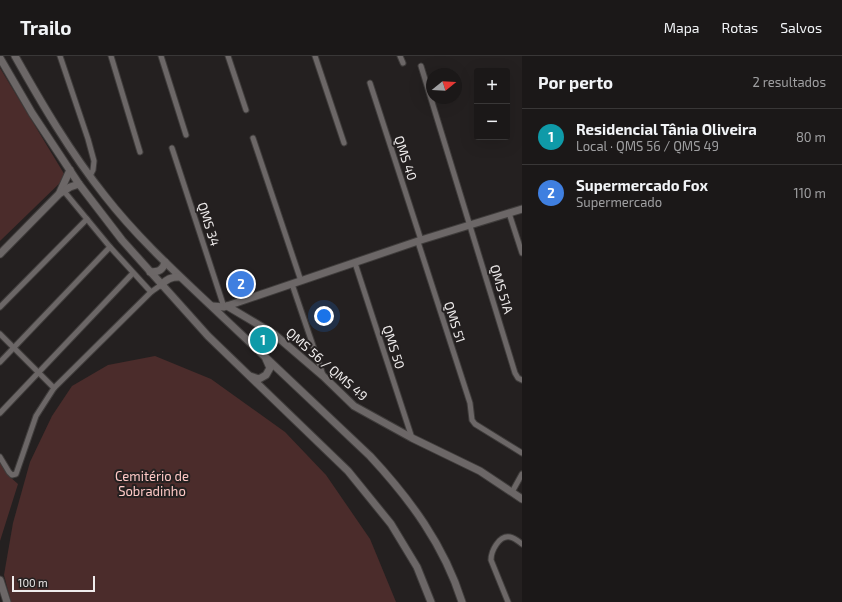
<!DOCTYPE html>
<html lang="pt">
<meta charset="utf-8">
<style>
body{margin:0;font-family:"Exo 2",sans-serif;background:#282525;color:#f1f3f6}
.controls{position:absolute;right:12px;top:12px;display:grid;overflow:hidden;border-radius:4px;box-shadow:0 4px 16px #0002}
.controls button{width:36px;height:36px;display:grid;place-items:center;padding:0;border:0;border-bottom:1px solid #393737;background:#1b1818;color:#f1f3f6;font:20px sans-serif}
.compass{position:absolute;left:426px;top:12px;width:36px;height:36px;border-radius:50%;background:#1b1818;box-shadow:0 4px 16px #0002;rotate:72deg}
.scale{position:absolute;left:12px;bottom:10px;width:83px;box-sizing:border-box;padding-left:4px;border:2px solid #efecec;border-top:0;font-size:11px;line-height:14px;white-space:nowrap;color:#efecec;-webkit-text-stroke:3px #242020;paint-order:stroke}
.you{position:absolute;left:324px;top:260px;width:14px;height:14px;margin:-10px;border:3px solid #fff;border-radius:50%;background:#1a73e8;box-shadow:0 0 0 6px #1a73e833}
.badge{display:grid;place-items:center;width:26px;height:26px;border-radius:50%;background:#14cafb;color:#fff;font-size:13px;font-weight:700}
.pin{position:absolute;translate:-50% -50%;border:2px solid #fff;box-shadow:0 1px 4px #0006}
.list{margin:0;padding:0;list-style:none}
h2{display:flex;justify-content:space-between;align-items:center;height:52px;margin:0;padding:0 16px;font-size:17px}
h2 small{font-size:13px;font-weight:400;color:#a0a0a2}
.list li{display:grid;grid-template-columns:26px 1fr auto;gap:12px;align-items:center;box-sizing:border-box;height:56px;padding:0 16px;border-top:1px solid #393737}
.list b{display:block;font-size:15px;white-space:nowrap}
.list p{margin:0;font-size:13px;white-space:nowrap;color:#a0a0a2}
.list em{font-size:13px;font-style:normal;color:#a0a0a2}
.map{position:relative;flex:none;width:522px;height:546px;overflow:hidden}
header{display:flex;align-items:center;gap:24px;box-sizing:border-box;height:56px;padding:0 20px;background:#1b1818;border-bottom:1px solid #393737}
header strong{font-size:19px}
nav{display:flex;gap:22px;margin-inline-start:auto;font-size:14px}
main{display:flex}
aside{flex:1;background:#1b1818}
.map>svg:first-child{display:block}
.green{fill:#4b2c2b}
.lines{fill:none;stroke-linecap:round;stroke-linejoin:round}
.street-casing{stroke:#3f3c3b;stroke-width:7}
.secondary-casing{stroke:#3f3c3b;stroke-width:9}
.street{stroke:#6c6767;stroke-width:5}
.secondary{stroke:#6c6767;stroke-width:7}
.labels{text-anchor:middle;stroke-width:4;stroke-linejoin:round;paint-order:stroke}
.street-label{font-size:13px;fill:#efecec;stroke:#242020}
.park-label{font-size:13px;fill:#fec9c6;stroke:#242020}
</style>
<header>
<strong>Trailo</strong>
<nav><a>Mapa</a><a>Rotas</a><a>Salvos</a></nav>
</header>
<main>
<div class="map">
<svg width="522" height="546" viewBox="0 0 522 546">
<rect width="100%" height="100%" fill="#242020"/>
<!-- green -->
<g class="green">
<path d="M 0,12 L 66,121 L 0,185 Z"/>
<path d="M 155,300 L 211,323 L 285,376 L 326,419 L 370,483 L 396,546 L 11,546 L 4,519 L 13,467 L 30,406 L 52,360 L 72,330 L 108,309 Z"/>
<path d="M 0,405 L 10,421 L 18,428 L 0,485 Z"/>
</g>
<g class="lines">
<!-- street casing -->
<g class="street-casing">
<g id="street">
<path d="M 60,0 L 88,83 L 94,105 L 93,114 L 90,120"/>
<path d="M 111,0 L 140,96"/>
<path d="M 161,0 L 186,79"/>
<path d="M 228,0 L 246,54"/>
<path d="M 315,0 L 344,87"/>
<path d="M 400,0 L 403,7"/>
<path d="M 421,10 L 515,317 L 518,322 L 522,324"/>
<path d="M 370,27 L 421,184"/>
<path d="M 253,82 L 301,225"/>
<path d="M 172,92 L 224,251"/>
<path d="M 63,134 L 110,191 L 151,236"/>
<path d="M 509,157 L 522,197"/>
<path d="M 418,186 L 470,347 L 472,364 L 475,368 L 522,397"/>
<path d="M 355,207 L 412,382"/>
<path d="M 292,228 L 323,319"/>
<path d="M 0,251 L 87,163"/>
<path d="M 0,278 L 54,332"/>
<path d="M 0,306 L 110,191"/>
<path d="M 0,357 L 133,217"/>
<path d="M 0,401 L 9,416 L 12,419 L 16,418 L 36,360 L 54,332 L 151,236 L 161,229"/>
<path d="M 512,436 L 522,418"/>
<path d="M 508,546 L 491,504 C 491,495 499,479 510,481 C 515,482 518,485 522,488"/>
</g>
</g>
<!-- secondary casing -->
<g class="secondary-casing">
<g id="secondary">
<path d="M 15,0 C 42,48 70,96 105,140 C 140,185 183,223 225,263 C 273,308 321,354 370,400 C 410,443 444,489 462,546"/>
<path d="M 0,2 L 32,57 L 79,128 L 122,184 L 208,280 L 348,415 L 391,468 L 417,511 L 431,546"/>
<path d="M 60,136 L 70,114"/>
<path d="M 0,198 L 59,138 L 70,131 L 79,128"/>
<path d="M 150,216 C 159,216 163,214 165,206"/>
<path d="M 161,229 C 167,223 171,221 179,221"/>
<path d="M 212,250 L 224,251 L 421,184 L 522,153"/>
<path d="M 227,250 L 274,278 L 323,320 L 354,350 L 412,382 L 480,415 L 522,443"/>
<path d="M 250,320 L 259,323 L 266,319 L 270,312 L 266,303"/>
<path d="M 0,524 L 7,546"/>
</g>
</g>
<!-- street -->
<use href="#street" class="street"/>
<!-- secondary -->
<use href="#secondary" class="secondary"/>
</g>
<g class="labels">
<!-- street labels -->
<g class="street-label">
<text transform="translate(406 102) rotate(72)" y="5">QMS 40</text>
<text transform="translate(209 168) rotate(72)" y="5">QMS 34</text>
<text transform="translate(502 233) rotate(73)" y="5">QMS 51A</text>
<text transform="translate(455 266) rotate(72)" y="5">QMS 51</text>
<text transform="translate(394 291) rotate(72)" y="5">QMS 50</text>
<text transform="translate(327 308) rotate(41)" y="5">QMS 56 / QMS 49</text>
</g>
<!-- park labels -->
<g class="park-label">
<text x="152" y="425">Cemitério de<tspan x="152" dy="15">Sobradinho</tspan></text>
</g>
</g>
</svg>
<div class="controls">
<button>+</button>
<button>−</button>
</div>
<svg class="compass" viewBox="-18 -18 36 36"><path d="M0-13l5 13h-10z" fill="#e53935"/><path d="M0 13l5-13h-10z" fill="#a0a0a2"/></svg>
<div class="scale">100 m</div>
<div class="you"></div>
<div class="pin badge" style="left:263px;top:284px;background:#0f9aa8">1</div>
<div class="pin badge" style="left:241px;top:228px;background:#3f7fe0">2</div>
</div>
<aside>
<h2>Por perto<small>2 resultados</small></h2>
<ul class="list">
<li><span class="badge" style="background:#0f9aa8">1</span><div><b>Residencial Tânia Oliveira</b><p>Local · QMS 56 / QMS 49</p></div><em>80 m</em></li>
<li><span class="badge" style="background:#3f7fe0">2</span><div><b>Supermercado Fox</b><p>Supermercado</p></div><em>110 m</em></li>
</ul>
</aside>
</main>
